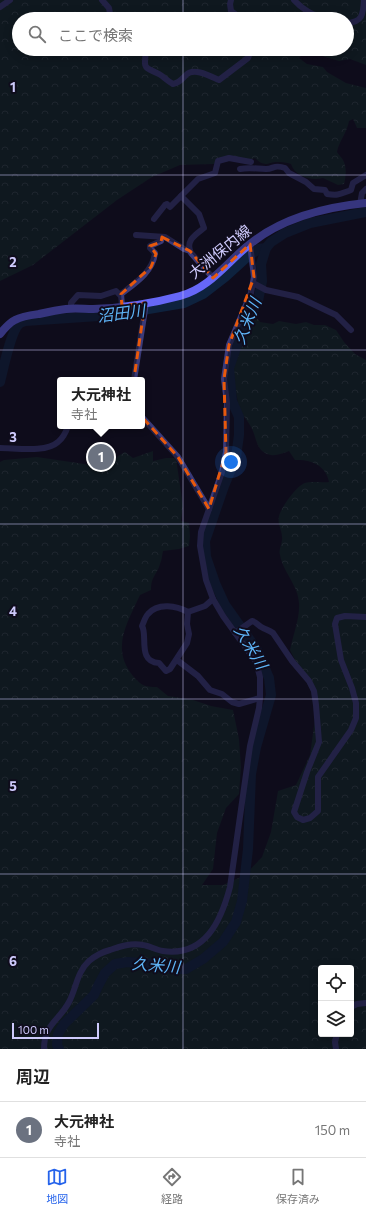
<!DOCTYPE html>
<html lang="ja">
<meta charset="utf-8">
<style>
body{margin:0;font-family:Commissioner,"Noto Sans JP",sans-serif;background:#f2f2f2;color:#222}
.controls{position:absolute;right:12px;bottom:12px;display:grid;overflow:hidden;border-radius:4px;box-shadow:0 2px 10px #0003}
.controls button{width:36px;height:36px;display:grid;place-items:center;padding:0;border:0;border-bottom:1px solid #e0e0e0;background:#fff;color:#222;font:20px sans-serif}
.scale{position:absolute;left:12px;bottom:10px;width:87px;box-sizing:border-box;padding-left:4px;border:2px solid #cecafc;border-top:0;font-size:11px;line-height:14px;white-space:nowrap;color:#cecafc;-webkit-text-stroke:3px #0f0c1c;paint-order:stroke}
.you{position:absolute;left:231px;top:462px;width:14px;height:14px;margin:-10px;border:3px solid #fff;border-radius:50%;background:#1a73e8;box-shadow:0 0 0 6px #1a73e833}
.badge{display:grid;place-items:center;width:26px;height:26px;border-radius:50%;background:#2563eb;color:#fff;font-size:13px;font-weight:700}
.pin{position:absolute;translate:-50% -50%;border:2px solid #fff;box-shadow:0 1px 4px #0006}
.popup{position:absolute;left:57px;top:377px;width:88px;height:52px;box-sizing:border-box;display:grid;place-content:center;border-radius:4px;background:#fff;filter:drop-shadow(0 1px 3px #0005);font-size:13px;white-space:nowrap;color:#767676}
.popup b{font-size:15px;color:#222}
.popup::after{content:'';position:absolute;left:50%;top:100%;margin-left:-8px;border:8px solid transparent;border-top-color:#fff}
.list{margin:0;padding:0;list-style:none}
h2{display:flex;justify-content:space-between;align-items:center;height:52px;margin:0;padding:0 16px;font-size:17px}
h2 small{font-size:13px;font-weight:400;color:#767676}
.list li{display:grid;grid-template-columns:26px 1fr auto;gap:12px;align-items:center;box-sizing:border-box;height:56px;padding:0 16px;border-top:1px solid #e0e0e0}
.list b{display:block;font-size:15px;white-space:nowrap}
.list p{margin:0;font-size:13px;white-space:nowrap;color:#767676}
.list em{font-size:13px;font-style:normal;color:#767676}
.icon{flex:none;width:22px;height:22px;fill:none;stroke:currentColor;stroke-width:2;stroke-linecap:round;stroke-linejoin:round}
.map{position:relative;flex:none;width:366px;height:1049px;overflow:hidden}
.search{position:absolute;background:#fff;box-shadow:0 2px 10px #0003;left:12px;right:12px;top:12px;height:44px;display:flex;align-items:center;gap:10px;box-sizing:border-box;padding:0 14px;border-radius:22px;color:#767676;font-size:15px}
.sheet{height:108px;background:#fff}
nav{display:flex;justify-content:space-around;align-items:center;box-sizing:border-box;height:56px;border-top:1px solid #e0e0e0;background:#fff;font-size:11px;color:#767676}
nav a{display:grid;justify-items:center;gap:2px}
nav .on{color:#2563eb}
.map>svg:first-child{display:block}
.forest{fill:url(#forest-crowns);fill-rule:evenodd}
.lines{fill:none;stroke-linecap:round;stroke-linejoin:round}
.river{stroke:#0e223e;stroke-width:10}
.minor{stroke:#3a3a79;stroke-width:6}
.secondary{stroke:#6667f7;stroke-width:8}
.marked{fill:none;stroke:#e8590c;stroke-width:3;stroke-dasharray:8 5;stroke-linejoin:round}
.grid{fill:none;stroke:#cecafc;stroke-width:1;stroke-opacity:0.55}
.labels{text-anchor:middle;stroke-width:4;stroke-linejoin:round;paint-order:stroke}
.street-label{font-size:15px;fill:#cecafc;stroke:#0f0c1c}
.water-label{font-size:16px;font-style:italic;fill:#5eb4f7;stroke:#0f0c1c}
.grid-label{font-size:13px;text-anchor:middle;font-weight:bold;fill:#cecafc;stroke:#0f0c1c;stroke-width:4;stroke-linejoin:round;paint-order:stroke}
</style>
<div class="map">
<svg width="366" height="1049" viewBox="0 0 366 1049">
<defs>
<pattern id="forest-crowns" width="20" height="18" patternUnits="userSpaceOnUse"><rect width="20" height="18" fill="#102624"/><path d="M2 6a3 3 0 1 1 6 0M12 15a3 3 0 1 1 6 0" fill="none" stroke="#324445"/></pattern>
</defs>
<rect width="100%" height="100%" fill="#0f0c1c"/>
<!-- forest -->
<g class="forest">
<path d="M 0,0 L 366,0 L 366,65 L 350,59 L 339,61 L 306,51 L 299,58 L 307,64 L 323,67 L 327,72 L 346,83 L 366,88 L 366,128 L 357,128 L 353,119 L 349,121 C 347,133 339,141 337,152 C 339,155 342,158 343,160 C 347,167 346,177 344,184 L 338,185 L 323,178 C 312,181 295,177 291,164 C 288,163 284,162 280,162 C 268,161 266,169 255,158 L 248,160 L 219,158 L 214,164 L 180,165 L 152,177 L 117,200 L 33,265 L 0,281 ZM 19,19 L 347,19 L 347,49 L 19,49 Z"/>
<path d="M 258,319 L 260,322 L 273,324 L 279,321 L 296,324 L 306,322 L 314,325 L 325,325 L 336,330 L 344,342 L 355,354 L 366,360 L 366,1049 L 0,1049 L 0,462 L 4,460 L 37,457 L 91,465 L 105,471 L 118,456 L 125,452 L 133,458 L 153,451 L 153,461 L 166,458 L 176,458 L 183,506 L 181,521 L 189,523 L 190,536 L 189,546 L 179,549 L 163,551 C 162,555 162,560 160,564 C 157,575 151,576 151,590 L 140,595 C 128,622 110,648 133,676 C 141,685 144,687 157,687 L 168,696 L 193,700 L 211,706 L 233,710 L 239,739 L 241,767 L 239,794 L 226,808 L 217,833 L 213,869 L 202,885 L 223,885 L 245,875 L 262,857 L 271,832 L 278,791 L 296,785 L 310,755 L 315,719 L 311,691 L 290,650 C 293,635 300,618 299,603 C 298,585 283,572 280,555 C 278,549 283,543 282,537 C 282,530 277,524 279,516 C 281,508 296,486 305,483 C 311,481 322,483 329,482 C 326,465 310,459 295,460 L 289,451 C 284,453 276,456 271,455 C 256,452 257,439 252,429 C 249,422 243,416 239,409 C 237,404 238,401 237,397 C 234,385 233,368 235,355 C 238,341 249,333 253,320 ZM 321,968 L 351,968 L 351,1034 L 321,1034 Z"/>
</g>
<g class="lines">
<!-- river -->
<g class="river">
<path d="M 0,382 C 3,370 11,331 19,324 C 21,322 23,322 25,321 L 113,315 L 184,303 L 203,294 L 225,277 L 247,257 L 259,249 L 266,248"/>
<path d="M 59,1049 L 57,1045 L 58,1034 L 64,1024 L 94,995 L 99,984 L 105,973 L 115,964 L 128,962 L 155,964 L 172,969 L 186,969 L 203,959 L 223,942 L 236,922 L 242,901 L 248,849 L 251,774 L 256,747 L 271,695 L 269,678 L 257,650 L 225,605 L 215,583 L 206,557 L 205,541 L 224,486 L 236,457 L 239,435 L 239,417 L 232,401 L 229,368 L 239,339 L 258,301 L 262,281 L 261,264 L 266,248 L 271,242 L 285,233 L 310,223 L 366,212"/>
</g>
<!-- minor -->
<g class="minor">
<path d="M 102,0 L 109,8 L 111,19"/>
<path d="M 231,0 L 230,4 L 231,11 L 242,19"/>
<path d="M 294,0 C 303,10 312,15 324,19"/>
<path d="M 0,7 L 10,0"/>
<path d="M 347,23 C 363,22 363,14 364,0"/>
<path d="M 146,49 C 145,68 141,66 159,74 C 164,77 167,81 173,84 C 179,83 181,80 186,75 C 194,67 210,76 219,80 L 248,58 L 250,53 L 249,49"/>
<path d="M 240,169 C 250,167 257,169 266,169 C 274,169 274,164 285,168 L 289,173 L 306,182 L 314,189 L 325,190 L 327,194 C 339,196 340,194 351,190 L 353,183 L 366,175"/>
<path d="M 181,196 L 199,214 L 204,228 C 195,235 185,241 191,253 L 213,278"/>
<path d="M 360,204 L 362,193 L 366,189"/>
<path d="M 154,219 L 165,205 L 167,204 L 170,207 L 198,179 L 215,173 L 218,161 L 229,158 L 251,162"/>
<path d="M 136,235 L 165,237 L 184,249 L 190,251"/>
<path d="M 253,283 L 266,290 L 298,297 L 336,315 L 351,330"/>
<path d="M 122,306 L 121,294 C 134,284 153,272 155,253 L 150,248 L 150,246 L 161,241 L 162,237"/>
<path d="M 71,309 L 71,303 L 78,295 L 101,296 L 116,291 L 121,296"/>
<path d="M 134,380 L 146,303"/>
<path d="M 142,417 L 178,457 L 209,509"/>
<path d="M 0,448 C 16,448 46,453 58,442 C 63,438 66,432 68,426"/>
<path d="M 188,612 C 177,606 158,602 148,614 C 145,617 144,622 142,626 C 148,635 137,662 159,663 L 166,671 L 170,669 L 187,643 L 189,634 L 187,624 L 188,612 L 205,606 L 213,599"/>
<path d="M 235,633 L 252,621 C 257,622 258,626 263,628 C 267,630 269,630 273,633 L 292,661 L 309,681 L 314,691 L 316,705 L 319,742 L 307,772 L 294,812 L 297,817 L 303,820 L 310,818 L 318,811 L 318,777 L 351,730 L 356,718 L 356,703 L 352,688 L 341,660 L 335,624 L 337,618 L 345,616 L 366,617"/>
<path d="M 177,660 L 198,676 L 210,690 L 222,694 L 232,702 L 239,704 L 260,698"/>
<path d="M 351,1007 L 357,1004 L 366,1003"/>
<path d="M 44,1049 C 44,1024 59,1021 69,1002 C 76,989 77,972 89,961 C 95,956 102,952 110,950 C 121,946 131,943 143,945 C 150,946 156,950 163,951 C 205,957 221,921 230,887 L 250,746 L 259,708 L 260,698 L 260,677 L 256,662 L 223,616 L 213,599 L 206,580 L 200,546 L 201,532 L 222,472 L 226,452 L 227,403 L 224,379 L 229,345 L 251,293 L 254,277 L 250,244"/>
<path d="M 336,1049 L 335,1042 L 337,1034"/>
</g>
<!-- secondary -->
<path class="secondary" d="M 0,334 C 4,329 9,323 15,320 C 22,316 31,315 39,314 C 48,312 57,310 66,309 C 75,308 84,309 93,309 C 120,308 154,303 180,296 C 210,288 227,262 250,244 C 282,218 326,207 366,203"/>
</g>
<!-- marked area -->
<path d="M0 0H366V1049H0ZM 162,237 L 190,251 L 213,278 L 250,244 L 254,277 L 229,345 L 224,379 L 226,452 L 209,509 L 178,457 L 142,417 L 129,413 L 145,303 L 122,306 L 121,294 L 151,267 L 156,254 L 150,246 L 161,242 Z" fill="#0f0c1c" fill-opacity=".55" fill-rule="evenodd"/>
<path class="marked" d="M 162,237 L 190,251 L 213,278 L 250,244 L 254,277 L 229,345 L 224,379 L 226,452 L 209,509 L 178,457 L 142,417 L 129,413 L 145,303 L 122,306 L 121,294 L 151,267 L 156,254 L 150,246 L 161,242 Z"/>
<!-- grid -->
<path class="grid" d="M 183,0 L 183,19M 183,49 L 183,1049M 0,175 L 366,175M 0,350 L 366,350M 0,524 L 366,524M 0,699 L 366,699M 0,874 L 366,874"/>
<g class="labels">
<!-- street labels -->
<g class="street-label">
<text transform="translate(220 252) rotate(-39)" y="5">大洲保内線</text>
</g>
<!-- water labels -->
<g class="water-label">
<text transform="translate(121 313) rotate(-7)" y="6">沼田川</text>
<text transform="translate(247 321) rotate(-68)" y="6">久米川</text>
<text transform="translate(251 647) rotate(59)" y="6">久米川</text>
<text transform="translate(156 965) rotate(5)" y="6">久米川</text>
</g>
</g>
<g class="grid-label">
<text x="13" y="92">1</text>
<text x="13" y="267">2</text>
<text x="13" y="442">3</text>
<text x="13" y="616">4</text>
<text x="13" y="791">5</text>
<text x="13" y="966">6</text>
</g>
</svg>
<div class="controls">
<button><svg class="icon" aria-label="locate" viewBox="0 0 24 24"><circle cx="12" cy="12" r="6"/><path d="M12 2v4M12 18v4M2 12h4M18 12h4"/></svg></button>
<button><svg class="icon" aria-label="layers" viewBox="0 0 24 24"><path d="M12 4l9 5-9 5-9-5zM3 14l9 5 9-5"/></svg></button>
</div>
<div class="scale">100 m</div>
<div class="you"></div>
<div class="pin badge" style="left:101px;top:457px;background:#6b7280">1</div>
<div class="popup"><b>大元神社</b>寺社</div>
<div class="search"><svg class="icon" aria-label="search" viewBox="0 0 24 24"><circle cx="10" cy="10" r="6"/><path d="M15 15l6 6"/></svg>ここで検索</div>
</div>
<section class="sheet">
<h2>周辺<small></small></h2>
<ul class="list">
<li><span class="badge" style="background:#6b7280">1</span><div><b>大元神社</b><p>寺社</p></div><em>150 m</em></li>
</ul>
</section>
<nav>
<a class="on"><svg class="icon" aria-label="map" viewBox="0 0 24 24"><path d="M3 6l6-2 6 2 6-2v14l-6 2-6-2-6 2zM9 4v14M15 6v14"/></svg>地図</a>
<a><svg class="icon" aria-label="directions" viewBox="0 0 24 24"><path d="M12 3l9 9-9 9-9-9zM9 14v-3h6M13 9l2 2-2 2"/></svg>経路</a>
<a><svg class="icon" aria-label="saved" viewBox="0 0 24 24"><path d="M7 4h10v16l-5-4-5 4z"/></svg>保存済み</a>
</nav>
